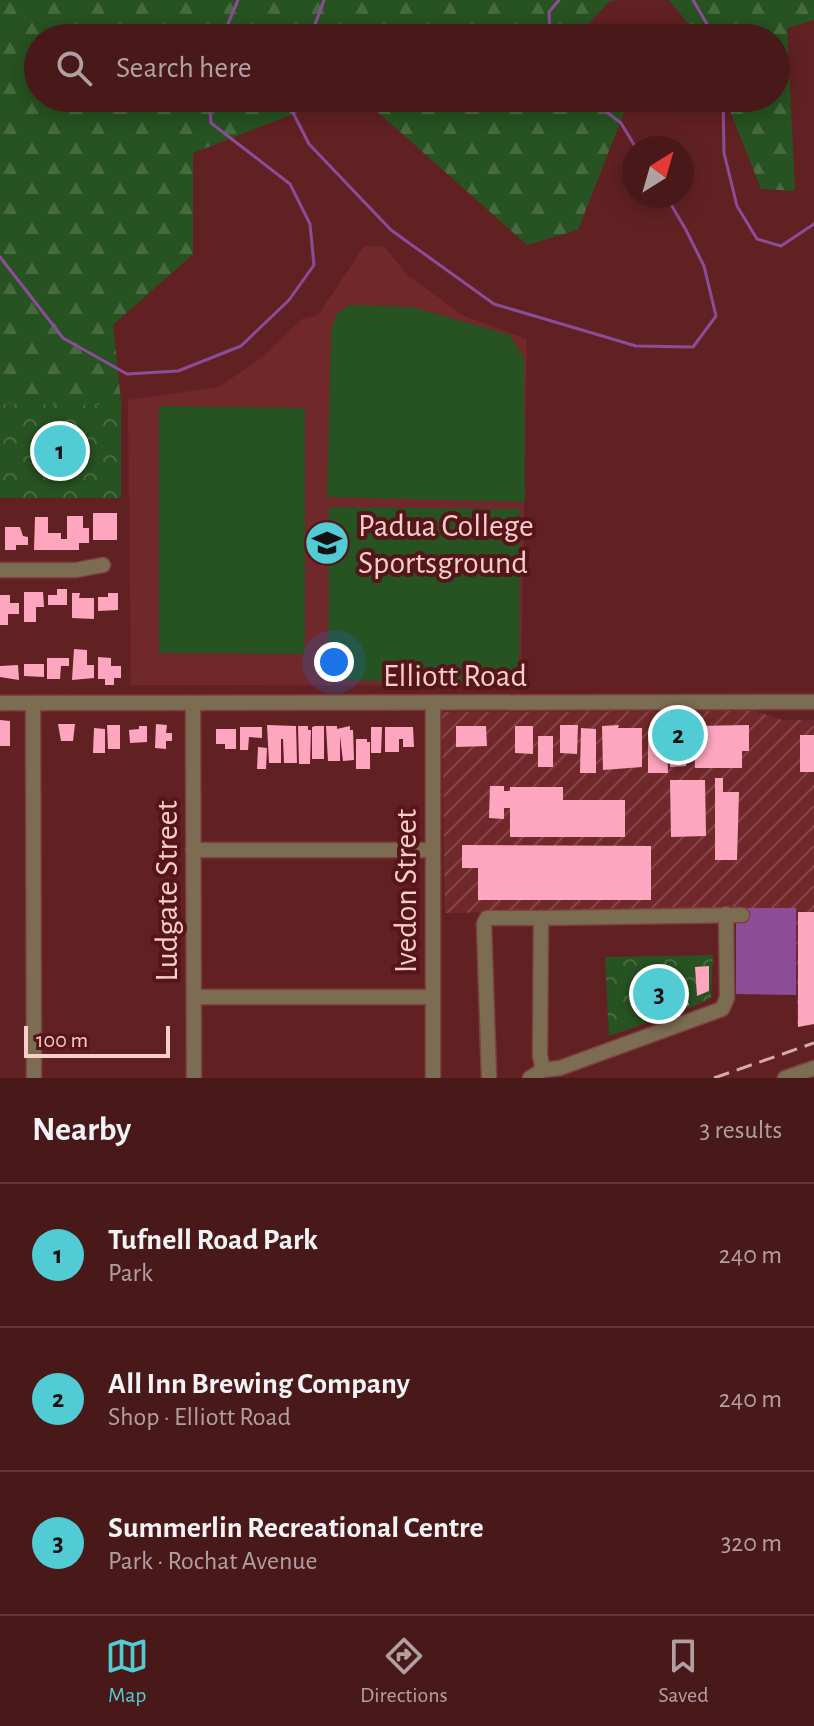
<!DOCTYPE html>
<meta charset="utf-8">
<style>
body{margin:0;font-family:"Alegreya Sans",sans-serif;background:#532627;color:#f1f3f6}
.compass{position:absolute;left:622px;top:136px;width:72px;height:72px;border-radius:50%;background:#49191a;box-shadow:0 4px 20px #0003;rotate:37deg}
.scale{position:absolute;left:24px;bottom:20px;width:146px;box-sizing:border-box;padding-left:8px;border:4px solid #f7cecc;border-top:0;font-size:22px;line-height:28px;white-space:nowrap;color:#f7cecc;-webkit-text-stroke:6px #551519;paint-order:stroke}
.you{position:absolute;left:334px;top:662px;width:28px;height:28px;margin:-20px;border:6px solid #fff;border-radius:50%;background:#1a73e8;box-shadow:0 0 0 12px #1a73e833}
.badge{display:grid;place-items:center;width:52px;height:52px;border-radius:50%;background:#51ccd4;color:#111;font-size:26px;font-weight:700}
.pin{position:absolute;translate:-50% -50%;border:4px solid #fff;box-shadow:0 2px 8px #0006}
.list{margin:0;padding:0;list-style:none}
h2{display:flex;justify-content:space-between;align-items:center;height:104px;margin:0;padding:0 32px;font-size:34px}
h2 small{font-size:26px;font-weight:400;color:#b1a0a2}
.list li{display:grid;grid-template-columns:52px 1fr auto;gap:24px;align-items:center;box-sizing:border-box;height:144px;padding:0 32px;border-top:2px solid #613839}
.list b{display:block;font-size:30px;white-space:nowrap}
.list p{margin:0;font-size:26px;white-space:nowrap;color:#b1a0a2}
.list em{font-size:26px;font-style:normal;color:#b1a0a2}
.icon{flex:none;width:44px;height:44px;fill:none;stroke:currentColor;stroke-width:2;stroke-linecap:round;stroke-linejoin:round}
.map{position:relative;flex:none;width:814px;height:1078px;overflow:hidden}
.search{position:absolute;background:#49191a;box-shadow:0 4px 20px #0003;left:24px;right:24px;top:24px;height:88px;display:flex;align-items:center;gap:20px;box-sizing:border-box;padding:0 28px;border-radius:44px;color:#b1a0a2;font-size:30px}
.sheet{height:536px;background:#49191a}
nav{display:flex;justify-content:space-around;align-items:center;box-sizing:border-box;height:112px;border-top:2px solid #613839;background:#49191a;font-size:22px;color:#b1a0a2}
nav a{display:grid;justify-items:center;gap:4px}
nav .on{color:#51ccd4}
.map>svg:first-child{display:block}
.built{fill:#71282b}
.industrial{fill:url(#industrial-furrows)}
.green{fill:#275221}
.forest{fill:url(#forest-firs)}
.park{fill:url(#park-crowns)}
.water{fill:#8c4c98}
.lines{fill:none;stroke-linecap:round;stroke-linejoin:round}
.stream{stroke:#8c4c98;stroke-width:3}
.building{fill:#fea6bf}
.minor-casing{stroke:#7c4041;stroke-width:17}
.minor{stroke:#7b6c52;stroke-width:14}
.rail{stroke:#d7a9a8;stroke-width:3;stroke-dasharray:16 8;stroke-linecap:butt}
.labels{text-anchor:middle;stroke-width:8;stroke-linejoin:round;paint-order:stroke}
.poi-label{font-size:32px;fill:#f7cecc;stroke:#551519;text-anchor:start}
.street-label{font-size:32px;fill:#f7cecc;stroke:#551519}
</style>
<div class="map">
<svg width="814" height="1078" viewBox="0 0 814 1078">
<defs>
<pattern id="industrial-furrows" width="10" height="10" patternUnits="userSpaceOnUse" patternTransform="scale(2)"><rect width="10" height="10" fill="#71282b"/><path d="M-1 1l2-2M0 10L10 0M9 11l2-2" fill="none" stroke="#864649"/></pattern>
<pattern id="forest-firs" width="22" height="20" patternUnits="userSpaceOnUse" patternTransform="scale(2)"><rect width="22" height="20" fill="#275221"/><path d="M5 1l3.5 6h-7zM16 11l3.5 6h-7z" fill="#476a40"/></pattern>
<pattern id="park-crowns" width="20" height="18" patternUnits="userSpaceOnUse" patternTransform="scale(2)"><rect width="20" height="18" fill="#275221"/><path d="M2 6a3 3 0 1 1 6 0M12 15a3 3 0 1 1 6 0" fill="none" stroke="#476a40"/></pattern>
</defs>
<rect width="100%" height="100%" fill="#612123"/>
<!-- built -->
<path class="built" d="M 364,246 L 384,246 L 407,275 L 464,316 L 527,339 L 521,686 L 131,685 L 128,400 L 219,387 L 261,358 L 302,319 L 318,315 Z"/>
<!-- industrial -->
<path class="industrial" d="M 755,711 L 782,720 L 814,720 L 814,1025 L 797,1027 L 796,908 L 445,913 L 442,712 Z"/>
<!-- green -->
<g class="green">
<path d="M 349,305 L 413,307 L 510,335 L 524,358 L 525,502 L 327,497 L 331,330 L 337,314 Z"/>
<path d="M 159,406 L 305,408 L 305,654 L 159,653 Z"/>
<path d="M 329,507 L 520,509 L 519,682 L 328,680 Z"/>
</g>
<!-- forest -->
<g class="forest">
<path d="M 0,0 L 622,0 L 610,1 L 575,38 L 38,38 L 38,98 L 334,98 L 193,153 L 193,254 L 113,325 L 122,411 L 120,405 L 0,405 Z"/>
<path d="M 669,0 L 814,0 L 814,20 L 787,28 L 795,191 L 761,189 L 725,98 L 776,98 L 776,38 L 700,38 Z"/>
<path d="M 362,98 L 627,98 L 629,100 L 578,230 L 527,245 Z"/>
</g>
<!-- park -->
<g class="park">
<path d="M 0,404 L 121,405 L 121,498 L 0,498 Z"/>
<path d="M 713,955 L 711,998 L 692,1007 L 609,1036 L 605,957 Z"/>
</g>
<!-- water -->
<path class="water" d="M 744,908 L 796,908 L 796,995 L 736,994 L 736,919 L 744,919 Z"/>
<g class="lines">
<!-- stream -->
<g class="stream">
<path d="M 693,0 L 715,38"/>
<path d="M 222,38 L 238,0"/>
<path d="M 310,38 L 324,0"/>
<path d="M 550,38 L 549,12 L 559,0"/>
<path d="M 288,98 L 287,101 L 309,144 L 391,230 L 494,304 L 636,346 L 693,347 L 716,316 L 704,266 L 686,230 L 666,196"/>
<path d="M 588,98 L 621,123 L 636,148"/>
<path d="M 723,98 L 724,153 L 737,206 L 757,239 L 781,246 L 814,224"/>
<path d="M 0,257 L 63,338 L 127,374 L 178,371 L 241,346 L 289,300 L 314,265 L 310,224 L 290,184 L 211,123 L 209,98"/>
</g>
</g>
<!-- building -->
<g class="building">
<rect x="93" y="513" width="24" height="27"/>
<path d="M 67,516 L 83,516 L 83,528 L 89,528 L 89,543 L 79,543 L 79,550 L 34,550 L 35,517 L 48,517 L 48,533 L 61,533 L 61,539 L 67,539 Z"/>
<path d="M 5,527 L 20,527 L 23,536 L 28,537 L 28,545 L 16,545 L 16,550 L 5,550 Z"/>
<path d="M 57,589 L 67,589 L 67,605 L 48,605 L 48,595 L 57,595 Z"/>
<path d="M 24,592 L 43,592 L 44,607 L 36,607 L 36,622 L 24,622 Z"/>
<path d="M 72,593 L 80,593 L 79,598 L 94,598 L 94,619 L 72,618 Z"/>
<path d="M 108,593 L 118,593 L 118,610 L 98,611 L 98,597 L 108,597 Z"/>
<path d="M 0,595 L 10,595 L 10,603 L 19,603 L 19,614 L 8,614 L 8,625 L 0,625 Z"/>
<path d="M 74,649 L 87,650 L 87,665 L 94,665 L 94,678 L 72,680 Z"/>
<path d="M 98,657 L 111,658 L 111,666 L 121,666 L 121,678 L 114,678 L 114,685 L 105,685 L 105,679 L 98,679 Z"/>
<path d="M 47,658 L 69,658 L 69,666 L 61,666 L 60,679 L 47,679 Z"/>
<path d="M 24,664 L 44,664 L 44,677 L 24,676 Z"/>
<path d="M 18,665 L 19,680 L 0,677 L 0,666 Z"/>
<path d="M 0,720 L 10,721 L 10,746 L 0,746 Z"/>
<path d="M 58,724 L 75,724 L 73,741 L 61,741 Z"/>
<path d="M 156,724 L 167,725 L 166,733 L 172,733 L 172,741 L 166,741 L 166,749 L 155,748 Z"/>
<path d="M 107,725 L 120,725 L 120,749 L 108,749 Z"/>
<path d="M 267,725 L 296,726 L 297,763 L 284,763 L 283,739 L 281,739 L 281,763 L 269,763 Z"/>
<path d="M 560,725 L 578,725 L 577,754 L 560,753 Z"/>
<path d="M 619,725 L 618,728 L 642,728 L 642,767 L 603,770 L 602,726 Z"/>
<path d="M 749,725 L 749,751 L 742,751 L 742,768 L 695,768 L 694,726 Z"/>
<path d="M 139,726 L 147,726 L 147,742 L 130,743 L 129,730 L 139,729 Z"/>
<path d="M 298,726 L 308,726 L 308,730 L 311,730 L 310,764 L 299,764 Z"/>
<path d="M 315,726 L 324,726 L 324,759 L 312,759 L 312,727 Z"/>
<path d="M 326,726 L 337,726 L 337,729 L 350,726 L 350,730 L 353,730 L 354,760 L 343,761 L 340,736 L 340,761 L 328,761 Z"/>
<path d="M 456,726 L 486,726 L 487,746 L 456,747 Z"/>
<path d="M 515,726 L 533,726 L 533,754 L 515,753 Z"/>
<path d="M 240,727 L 262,727 L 262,738 L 249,737 L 248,750 L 240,750 Z"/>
<path d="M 371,727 L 382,727 L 381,753 L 371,753 Z"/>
<path d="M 385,727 L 413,727 L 414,747 L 403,747 L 403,739 L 399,739 L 399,752 L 385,752 Z"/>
<path d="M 94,728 L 105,729 L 105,753 L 93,753 Z"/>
<path d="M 581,728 L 596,729 L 596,773 L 580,773 Z"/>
<path d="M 216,729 L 236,729 L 236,749 L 225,749 L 225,744 L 216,744 Z"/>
<path d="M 648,730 L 667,730 L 668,773 L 648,773 Z"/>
<path d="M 670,730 L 685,730 L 686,766 L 670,767 Z"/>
<rect x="800" y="735" width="14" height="37"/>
<rect x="538" y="736" width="15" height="31"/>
<path d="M 356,739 L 367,739 L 367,742 L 370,742 L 370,769 L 356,769 Z"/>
<path d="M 258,747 L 267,748 L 266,769 L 257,769 Z"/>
<path d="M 715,778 L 723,778 L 723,792 L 739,792 L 737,860 L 715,860 Z"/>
<path d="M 670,780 L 705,780 L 706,836 L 671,837 Z"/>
<path d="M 490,786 L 504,786 L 504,791 L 510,791 L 510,787 L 563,787 L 563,800 L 625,800 L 625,837 L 510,837 L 510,808 L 504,808 L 504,819 L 489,818 Z"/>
<path d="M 462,845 L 651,846 L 651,900 L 478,900 L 478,868 L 462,868 Z"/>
<path d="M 798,912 L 814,912 L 814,1024 L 798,1027 Z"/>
<path d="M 709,966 L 709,991 L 697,996 L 695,967 Z"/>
<path d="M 685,991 L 689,1005 L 663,1013 L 652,1001 Z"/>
</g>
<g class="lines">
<!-- minor casing -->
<g class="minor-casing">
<g id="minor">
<path d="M 0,570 L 76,570 L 103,565"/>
<path d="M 0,703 L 814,702"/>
<path d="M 33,703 L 34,1078"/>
<path d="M 433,703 L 433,1078"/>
<path d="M 193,704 L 194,1078"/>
<path d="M 193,850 L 433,850"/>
<path d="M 194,997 L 433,997"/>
<path d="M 543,1070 L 540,1056 L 541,918 L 742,915"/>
<path d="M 489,1078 L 484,924 L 487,918 L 541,918"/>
<path d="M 530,1078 L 543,1070 L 560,1068 L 722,1009 L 727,998 L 726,914"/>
<path d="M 785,1078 L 814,1068"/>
</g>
</g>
<!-- minor -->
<use href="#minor" class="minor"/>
<!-- rail -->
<path class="rail" d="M 714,1078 L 814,1043"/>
</g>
<!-- icons -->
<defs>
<g id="school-disc" transform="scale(2.3)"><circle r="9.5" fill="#51ccd4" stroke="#551519"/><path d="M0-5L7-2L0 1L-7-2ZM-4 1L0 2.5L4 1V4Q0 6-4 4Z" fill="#111"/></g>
</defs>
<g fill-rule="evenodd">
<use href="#school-disc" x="327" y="543"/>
</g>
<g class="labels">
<!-- poi labels -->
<g class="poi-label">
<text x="358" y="536">Padua College<tspan x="358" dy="37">Sportsground</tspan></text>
</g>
<!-- street labels -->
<g class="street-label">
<text x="455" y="686">Elliott Road</text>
<text transform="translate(166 891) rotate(-90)" y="11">Ludgate Street</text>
<text transform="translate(405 891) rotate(-90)" y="11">Ivedon Street</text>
</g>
</g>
</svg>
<svg class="compass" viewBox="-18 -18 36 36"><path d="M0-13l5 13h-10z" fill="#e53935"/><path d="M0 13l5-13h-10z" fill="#b1a0a2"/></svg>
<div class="scale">100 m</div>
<div class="you"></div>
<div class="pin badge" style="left:60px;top:451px">1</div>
<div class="pin badge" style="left:678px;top:735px">2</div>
<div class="pin badge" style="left:659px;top:994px">3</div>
<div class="search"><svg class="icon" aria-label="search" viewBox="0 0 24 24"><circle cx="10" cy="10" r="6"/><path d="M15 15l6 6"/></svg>Search here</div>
</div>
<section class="sheet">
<h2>Nearby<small>3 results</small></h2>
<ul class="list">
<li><span class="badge">1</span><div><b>Tufnell Road Park</b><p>Park</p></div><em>240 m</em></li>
<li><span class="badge">2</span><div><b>All Inn Brewing Company</b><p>Shop · Elliott Road</p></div><em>240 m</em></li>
<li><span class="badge">3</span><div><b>Summerlin Recreational Centre</b><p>Park · Rochat Avenue</p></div><em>320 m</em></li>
</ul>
</section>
<nav>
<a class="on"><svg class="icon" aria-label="map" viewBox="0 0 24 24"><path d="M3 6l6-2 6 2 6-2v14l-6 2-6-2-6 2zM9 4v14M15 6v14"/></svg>Map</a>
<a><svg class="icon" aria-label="directions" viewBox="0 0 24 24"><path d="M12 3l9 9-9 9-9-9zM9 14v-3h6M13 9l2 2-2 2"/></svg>Directions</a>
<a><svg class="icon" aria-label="saved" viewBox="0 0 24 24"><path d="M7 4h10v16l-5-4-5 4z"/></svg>Saved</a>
</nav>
